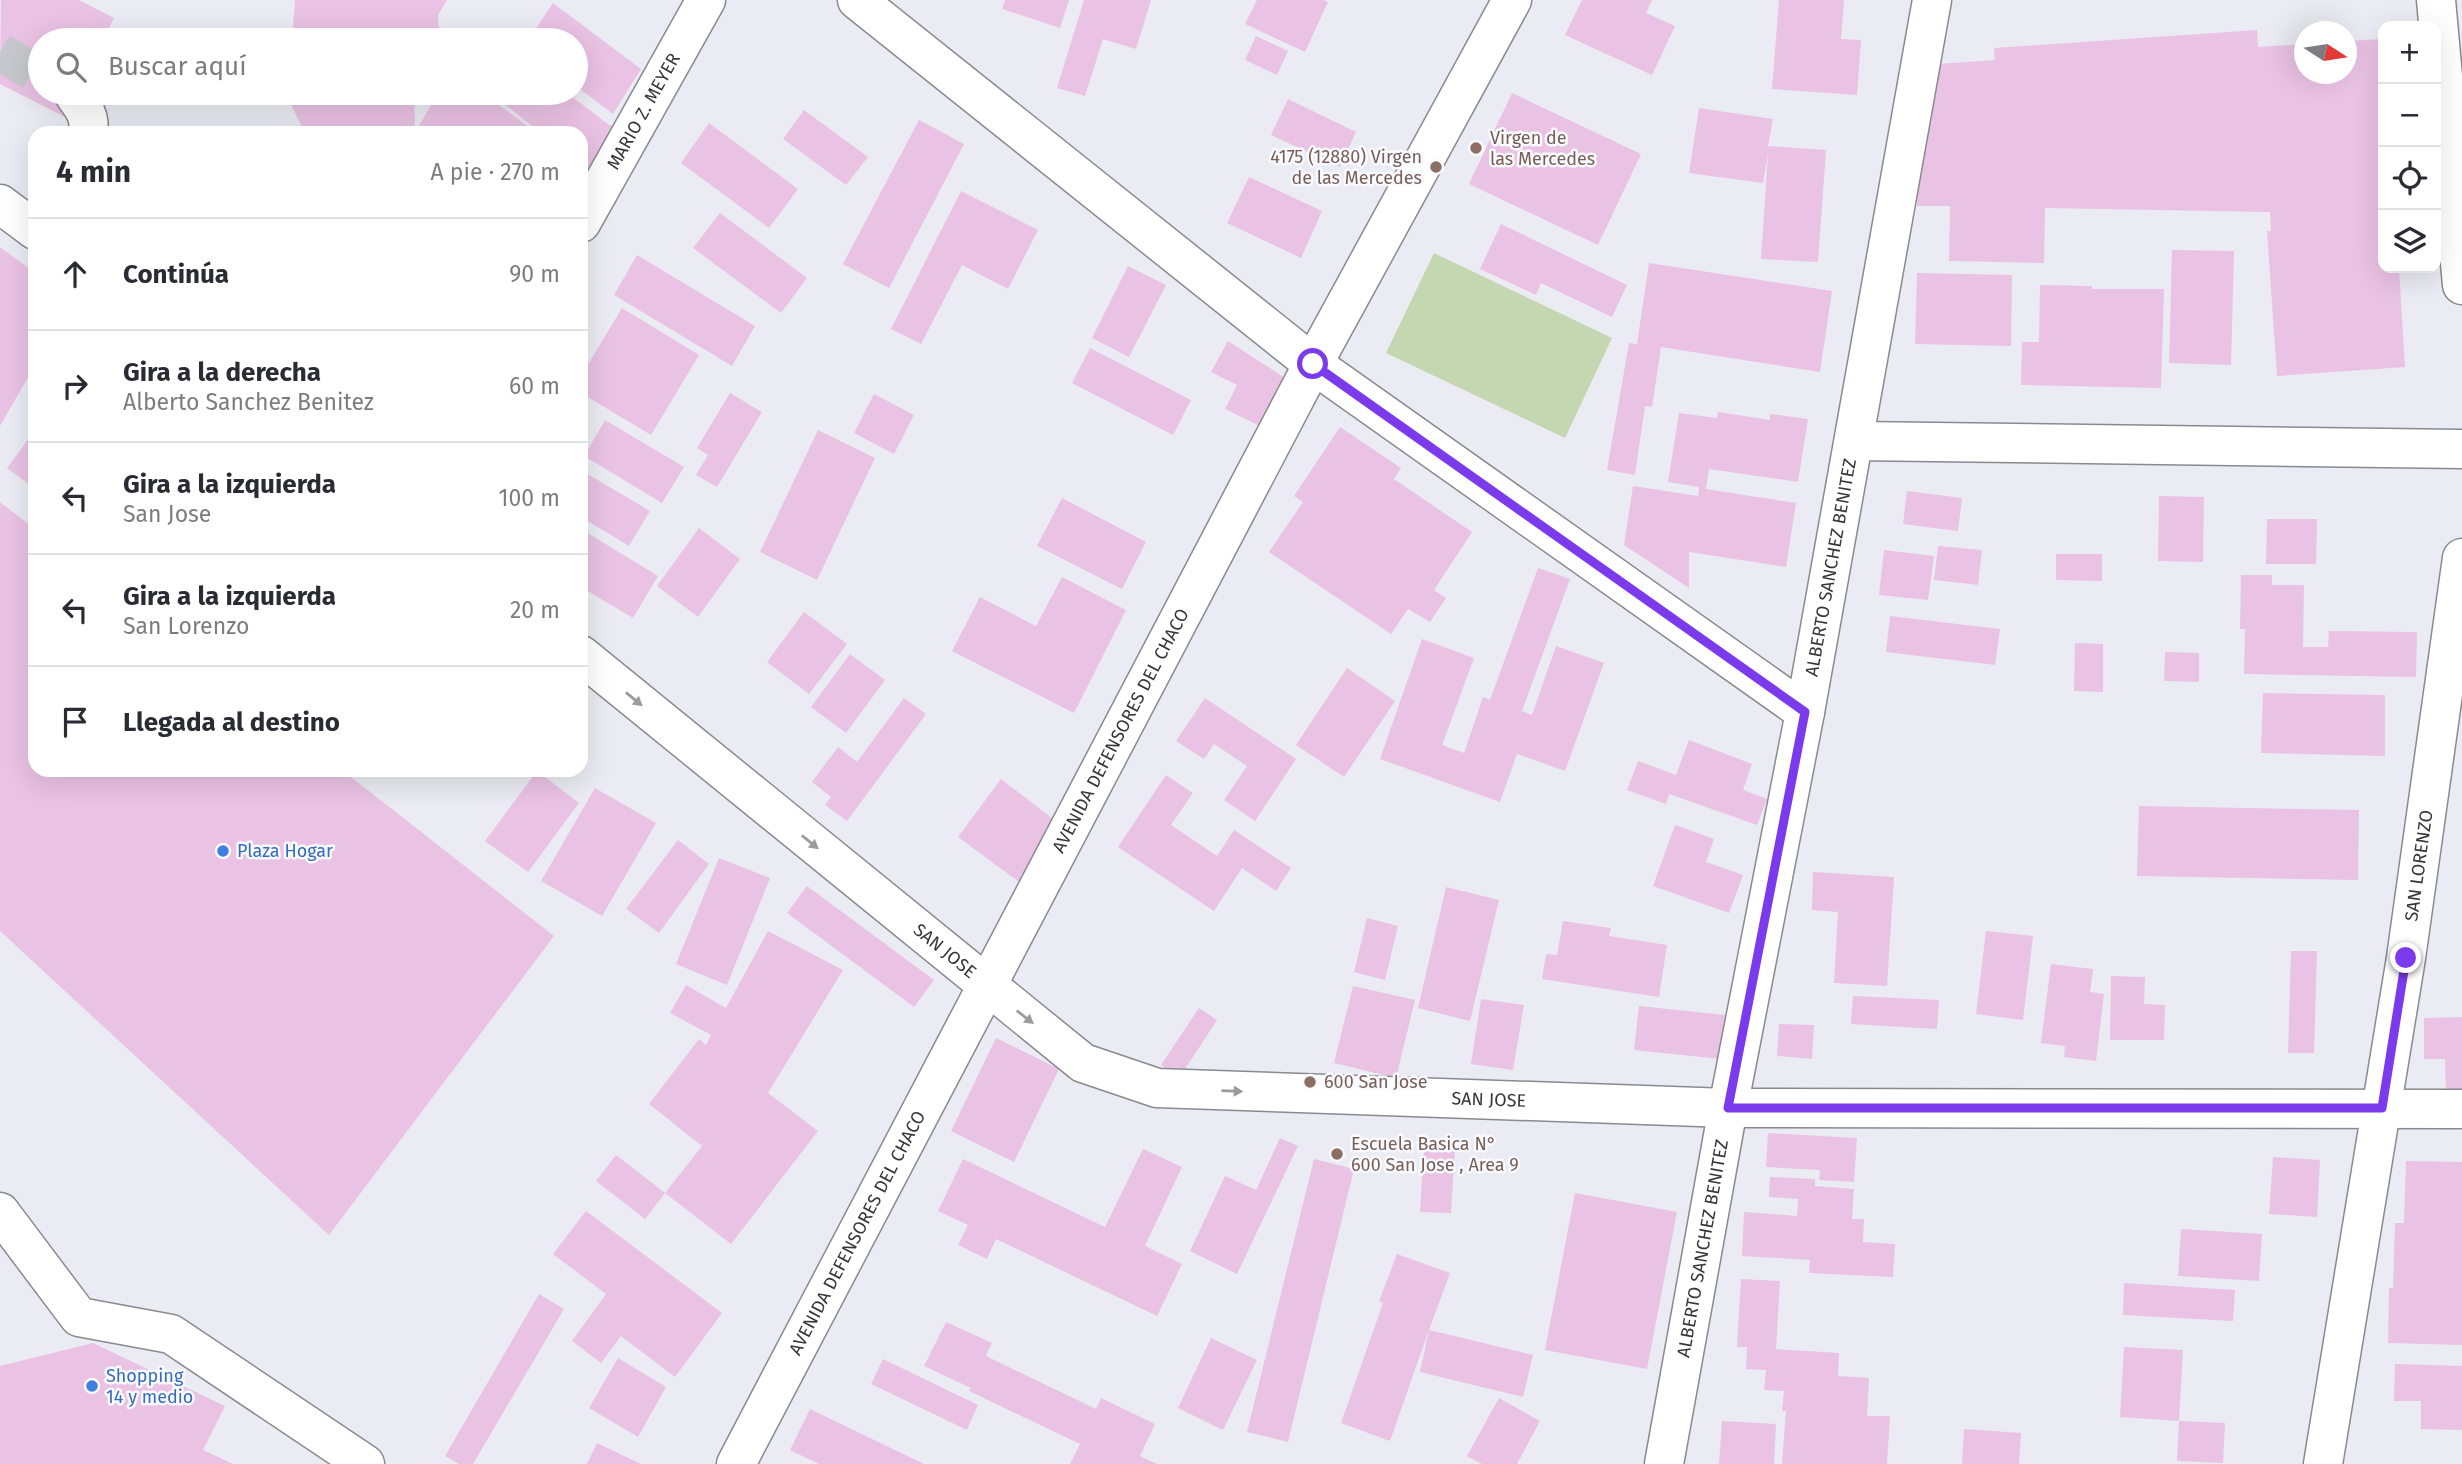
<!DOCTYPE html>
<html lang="es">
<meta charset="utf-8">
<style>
body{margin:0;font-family:"Fira Sans",sans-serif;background:#f7f7f7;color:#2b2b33}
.controls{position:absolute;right:21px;top:21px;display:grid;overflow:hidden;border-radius:14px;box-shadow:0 7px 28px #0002}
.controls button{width:63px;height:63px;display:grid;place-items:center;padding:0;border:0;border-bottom:2px solid #e1e1e2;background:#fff;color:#2b2b33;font:35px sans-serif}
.compass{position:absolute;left:2294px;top:21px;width:63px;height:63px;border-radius:50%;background:#fff;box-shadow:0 7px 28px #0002;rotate:102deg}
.stop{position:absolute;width:21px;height:21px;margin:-16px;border:5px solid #7c3aed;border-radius:50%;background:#fff}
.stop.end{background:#7c3aed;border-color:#fff;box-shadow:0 2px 7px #0008}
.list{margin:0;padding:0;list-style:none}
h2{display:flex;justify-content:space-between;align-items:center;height:91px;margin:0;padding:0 28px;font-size:30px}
h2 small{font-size:23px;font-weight:400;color:#7c7c81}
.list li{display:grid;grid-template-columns:46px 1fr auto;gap:21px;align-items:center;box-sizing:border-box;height:112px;padding:0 28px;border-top:2px solid #e1e1e2}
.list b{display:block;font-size:26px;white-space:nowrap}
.list p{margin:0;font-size:23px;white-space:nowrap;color:#7c7c81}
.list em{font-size:23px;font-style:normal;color:#7c7c81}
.icon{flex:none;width:38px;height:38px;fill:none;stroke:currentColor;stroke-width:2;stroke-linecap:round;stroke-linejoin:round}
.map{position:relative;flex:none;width:2462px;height:1464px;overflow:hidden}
.search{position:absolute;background:#fff;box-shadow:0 7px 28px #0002;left:28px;top:28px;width:560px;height:77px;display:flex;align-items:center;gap:18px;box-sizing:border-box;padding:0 24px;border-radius:38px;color:#7c7c81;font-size:26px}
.panel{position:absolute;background:#fff;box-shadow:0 7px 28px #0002;left:28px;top:126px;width:560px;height:651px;border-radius:21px}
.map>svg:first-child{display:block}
.green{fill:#c5d7b1}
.building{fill:#eac2e4}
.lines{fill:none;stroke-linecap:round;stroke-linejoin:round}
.minor-tunnel{stroke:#c7c8ce;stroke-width:38;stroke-dasharray:38 19;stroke-linecap:butt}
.minor-casing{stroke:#898a90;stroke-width:41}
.minor{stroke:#fff;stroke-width:38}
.oneway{fill:#9b9b9c}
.route{stroke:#7c3aed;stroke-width:9}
.education-dot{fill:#8d6e63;stroke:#f9faff;stroke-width:2.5}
.shop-dot{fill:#3f7fe0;stroke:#f9faff;stroke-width:2.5}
.labels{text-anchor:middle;stroke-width:5;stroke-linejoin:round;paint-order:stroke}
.street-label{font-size:18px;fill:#37373a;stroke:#f9faff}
.education-label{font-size:18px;fill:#785e54;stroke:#f9faff;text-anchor:start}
.shop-label{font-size:18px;fill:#366cbe;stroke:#f9faff;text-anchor:start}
</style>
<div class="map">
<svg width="2462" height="1464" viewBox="0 0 2462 1464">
<rect width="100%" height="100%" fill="#ebecf3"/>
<!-- green -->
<path class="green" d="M 1434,253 L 1612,338 L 1565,438 L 1386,353 Z"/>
<!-- building -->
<g class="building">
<path d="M 1,0 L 79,0 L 114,18 L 103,40 L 40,40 L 40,93 L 76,93 L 65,117 L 0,84 Z"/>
<path d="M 295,0 L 447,0 L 438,15 L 440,40 L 292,40 Z"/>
<path d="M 1005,0 L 1069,0 L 1060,28 L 1002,9 Z"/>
<path d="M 1084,0 L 1151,0 L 1136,49 L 1103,39 L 1085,96 L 1057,88 Z"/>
<path d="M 1257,0 L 1324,0 L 1328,2 L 1305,52 L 1245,24 Z"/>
<path d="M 1582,0 L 1652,0 L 1646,13 L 1675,26 L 1652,75 L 1565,35 Z"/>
<path d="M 1779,0 L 1844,0 L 1841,39 L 1861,40 L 1857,95 L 1772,89 Z"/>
<path d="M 553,3 L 641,69 L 613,114 L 576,86 L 576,40 L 528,40 Z"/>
<path d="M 2257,30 L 2258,47 L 2304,44 L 2304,74 L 2347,74 L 2347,41 L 2383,39 L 2383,268 L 2399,268 L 2405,367 L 2277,376 L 2267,231 L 2271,231 L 2270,212 L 2045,208 L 2044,263 L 1949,261 L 1950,206 L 1917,206 L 1925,65 L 1995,60 L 1994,48 Z"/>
<path d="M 1256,36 L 1288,51 L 1277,75 L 1245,60 Z"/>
<path d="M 289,93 L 414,93 L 415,121 L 413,133 L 305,133 L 288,99 Z"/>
<path d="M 438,93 L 483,93 L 537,133 L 422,133 L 417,129 Z"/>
<path d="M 490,93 L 567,93 L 620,133 L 581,186 L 581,133 L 541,133 Z"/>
<path d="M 1512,93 L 1641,154 L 1598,245 L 1469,184 Z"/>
<path d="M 1288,99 L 1356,132 L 1340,167 L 1271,135 Z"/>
<path d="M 1699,108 L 1773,119 L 1768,146 L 1826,150 L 1818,262 L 1761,259 L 1768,154 L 1763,183 L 1689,173 Z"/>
<path d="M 804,110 L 868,157 L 846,185 L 783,139 Z"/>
<path d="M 919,120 L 964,144 L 889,288 L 843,264 Z"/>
<path d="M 709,123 L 798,189 L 769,228 L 681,163 Z"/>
<path d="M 1249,177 L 1322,211 L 1301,258 L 1227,223 Z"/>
<path d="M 961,191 L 1038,230 L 1008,289 L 962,265 L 921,344 L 891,329 Z"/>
<path d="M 720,213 L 807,278 L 781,313 L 693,248 Z"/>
<path d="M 1501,224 L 1627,285 L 1612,317 L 1541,283 L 1536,295 L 1480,269 Z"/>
<path d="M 0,247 L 35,273 L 35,365 L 0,426 Z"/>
<path d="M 2172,250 L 2234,251 L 2231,365 L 2169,363 Z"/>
<path d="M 637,255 L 755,326 L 732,366 L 614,295 Z"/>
<path d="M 1649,263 L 1832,291 L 1820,372 L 1661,347 L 1652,407 L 1645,406 L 1635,475 L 1607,470 L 1629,343 L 1637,344 Z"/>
<path d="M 1128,266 L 1166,285 L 1129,357 L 1092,338 Z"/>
<path d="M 1917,273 L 2012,275 L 2011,346 L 1915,344 Z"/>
<path d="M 2040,285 L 2092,286 L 2092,289 L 2164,289 L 2161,388 L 2021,385 L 2022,342 L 2039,342 Z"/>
<path d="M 622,308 L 699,355 L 651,435 L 581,393 L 581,376 Z"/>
<path d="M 1228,341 L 1288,380 L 1264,428 L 1225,409 L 1237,385 L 1211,372 Z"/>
<path d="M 1090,348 L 1191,400 L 1173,435 L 1072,383 Z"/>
<path d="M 730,393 L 762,412 L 717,487 L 696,475 L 708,455 L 697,448 Z"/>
<path d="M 874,394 L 914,415 L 894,454 L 854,433 Z"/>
<path d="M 1718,412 L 1770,420 L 1770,414 L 1808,419 L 1798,482 L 1709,469 L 1706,489 L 1796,503 L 1786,567 L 1689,552 L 1689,588 L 1624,545 L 1633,486 L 1698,496 L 1699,487 L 1668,482 L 1679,413 L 1717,418 Z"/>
<path d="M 605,420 L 684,467 L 662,503 L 584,456 Z"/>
<path d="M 1340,427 L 1401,468 L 1394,479 L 1472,532 L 1434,590 L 1446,598 L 1430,622 L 1408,609 L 1391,634 L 1269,552 L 1303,502 L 1294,496 Z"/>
<path d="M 35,430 L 35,489 L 7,468 Z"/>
<path d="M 818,430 L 875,458 L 817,580 L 760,552 Z"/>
<path d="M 581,470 L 650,511 L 629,546 L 581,517 Z"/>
<path d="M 1907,491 L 1962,498 L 1958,531 L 1903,524 Z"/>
<path d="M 2159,496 L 2204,497 L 2203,562 L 2158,561 Z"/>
<path d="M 1062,498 L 1146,542 L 1122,589 L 1037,546 Z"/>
<path d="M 0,502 L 35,529 L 35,770 L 342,770 L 554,936 L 329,1235 L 0,931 Z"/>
<path d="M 2267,519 L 2317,519 L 2316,564 L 2266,564 Z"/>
<path d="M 699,528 L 740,559 L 698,617 L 657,586 Z"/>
<path d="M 581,529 L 658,576 L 633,618 L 581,587 Z"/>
<path d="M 1938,546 L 1982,550 L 1978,585 L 1934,580 Z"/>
<path d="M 1884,550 L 1934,556 L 1928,600 L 1879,595 Z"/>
<path d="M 2056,554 L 2102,554 L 2102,581 L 2056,580 Z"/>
<path d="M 1538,568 L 1570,579 L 1522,711 L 1532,715 L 1556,646 L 1604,663 L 1565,771 L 1517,754 L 1500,802 L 1380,759 L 1422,639 L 1474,658 L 1442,745 L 1464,753 L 1483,697 L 1490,700 Z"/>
<path d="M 2241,575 L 2272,575 L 2272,585 L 2304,585 L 2303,647 L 2328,647 L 2329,631 L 2417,632 L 2416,677 L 2244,674 L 2245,629 L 2240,629 Z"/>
<path d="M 1062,577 L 1126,610 L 1074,713 L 952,651 L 980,597 L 1036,626 Z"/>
<path d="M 804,612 L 847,644 L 809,694 L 767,662 Z"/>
<path d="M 1890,616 L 2000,629 L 1995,665 L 1886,652 Z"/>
<path d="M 2075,643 L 2103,644 L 2103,692 L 2074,691 Z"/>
<path d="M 2165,652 L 2199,653 L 2199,682 L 2164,681 Z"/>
<path d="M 850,654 L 885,680 L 846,733 L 811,707 Z"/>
<path d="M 1347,668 L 1395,701 L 1344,777 L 1296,745 Z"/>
<path d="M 2263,693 L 2385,695 L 2385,756 L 2261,753 Z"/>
<path d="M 904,698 L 926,714 L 847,821 L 825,805 L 831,797 L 812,782 L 838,747 L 857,762 Z"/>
<path d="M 1205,698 L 1296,759 L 1255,821 L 1224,800 L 1247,766 L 1214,744 L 1204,759 L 1176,741 Z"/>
<path d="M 1689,740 L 1752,764 L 1743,790 L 1767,799 L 1757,825 L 1669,794 L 1666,804 L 1627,790 L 1638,761 L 1676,775 Z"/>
<path d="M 537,771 L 579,803 L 528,872 L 485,841 Z"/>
<path d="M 1166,775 L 1193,793 L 1171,825 L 1217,856 L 1234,830 L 1291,868 L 1276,891 L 1242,868 L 1214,911 L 1118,847 Z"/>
<path d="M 1001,779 L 1061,825 L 1019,882 L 958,837 Z"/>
<path d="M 595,788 L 656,823 L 602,916 L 541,881 Z"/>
<path d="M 2139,806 L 2359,810 L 2358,880 L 2137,876 Z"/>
<path d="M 1675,825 L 1714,839 L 1706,862 L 1743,875 L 1729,913 L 1653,886 Z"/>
<path d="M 678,840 L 709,864 L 659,933 L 626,909 Z"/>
<path d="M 719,858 L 770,878 L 727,985 L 676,964 Z"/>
<path d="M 1813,872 L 1894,877 L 1887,986 L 1834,983 L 1838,912 L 1812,910 Z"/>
<path d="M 807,886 L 934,980 L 914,1007 L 787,913 Z"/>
<path d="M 1446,887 L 1499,900 L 1470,1021 L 1418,1008 Z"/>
<path d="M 1367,918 L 1398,926 L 1385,980 L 1354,972 Z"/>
<path d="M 1563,921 L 1611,928 L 1609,936 L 1667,945 L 1659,997 L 1542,979 L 1546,954 L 1557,955 Z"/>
<path d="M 768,931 L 843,970 L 768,1093 L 818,1131 L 731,1244 L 665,1193 L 702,1146 L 649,1104 L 699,1039 L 706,1045 L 711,1035 L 670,1013 L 686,985 L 726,1008 Z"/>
<path d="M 1986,931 L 2033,936 L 2023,1020 L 1976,1014 Z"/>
<path d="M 2291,951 L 2317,951 L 2314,1053 L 2288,1053 Z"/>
<path d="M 2051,964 L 2093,969 L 2090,992 L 2104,994 L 2096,1061 L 2064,1057 L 2065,1046 L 2041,1043 Z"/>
<path d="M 2111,976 L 2145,977 L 2144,1004 L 2165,1005 L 2164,1040 L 2110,1040 Z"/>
<path d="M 1353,986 L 1415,1000 L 1396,1078 L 1334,1063 Z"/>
<path d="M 1853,996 L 1939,1000 L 1937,1029 L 1851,1024 Z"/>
<path d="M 1481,999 L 1524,1005 L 1513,1070 L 1471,1064 Z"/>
<path d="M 1639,1006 L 1725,1015 L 1720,1059 L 1634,1050 Z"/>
<path d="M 1199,1008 L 1217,1020 L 1180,1077 L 1161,1065 Z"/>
<path d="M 2462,1017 L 2462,1091 L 2446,1091 L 2445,1059 L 2424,1059 L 2424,1018 Z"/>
<path d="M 1779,1024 L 1814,1025 L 1812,1059 L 1777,1056 Z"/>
<path d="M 996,1038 L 1059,1069 L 1014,1162 L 951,1131 Z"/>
<path d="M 1768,1133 L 1857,1138 L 1854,1182 L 1819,1180 L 1820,1170 L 1766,1167 Z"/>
<path d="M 1280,1138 L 1298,1146 L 1237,1274 L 1190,1251 L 1225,1176 L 1256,1190 Z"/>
<path d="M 1424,1147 L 1455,1148 L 1451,1213 L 1420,1212 Z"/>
<path d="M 1143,1149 L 1182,1167 L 1145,1246 L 1182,1264 L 1157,1316 L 996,1239 L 987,1259 L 958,1245 L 968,1225 L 938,1211 L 963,1159 L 1105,1227 Z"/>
<path d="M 616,1155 L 665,1193 L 645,1219 L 596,1181 Z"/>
<path d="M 2273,1157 L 2320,1160 L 2317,1217 L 2269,1214 Z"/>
<path d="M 1314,1159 L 1354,1169 L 1288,1442 L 1247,1432 Z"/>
<path d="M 2406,1161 L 2462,1162 L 2462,1345 L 2388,1343 L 2389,1288 L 2393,1288 L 2395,1223 L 2404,1223 Z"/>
<path d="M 1770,1177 L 1815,1179 L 1815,1186 L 1854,1189 L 1852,1219 L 1864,1219 L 1863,1242 L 1895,1244 L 1893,1277 L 1809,1273 L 1810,1260 L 1742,1256 L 1744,1212 L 1797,1216 L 1798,1199 L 1769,1197 Z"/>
<path d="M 1575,1193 L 1677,1212 L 1647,1369 L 1545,1350 Z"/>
<path d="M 586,1211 L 722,1313 L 675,1377 L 621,1336 L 601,1363 L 572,1341 L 606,1294 L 553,1254 Z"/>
<path d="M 2181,1229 L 2262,1234 L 2259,1281 L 2178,1276 Z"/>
<path d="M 1397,1254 L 1450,1273 L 1429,1330 L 1533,1355 L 1523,1397 L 1420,1372 L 1429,1330 L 1390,1441 L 1341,1423 L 1383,1303 L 1379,1301 Z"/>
<path d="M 1741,1279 L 1780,1281 L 1776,1349 L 1839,1353 L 1838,1376 L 1869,1378 L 1867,1416 L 1890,1416 L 1887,1464 L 1782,1464 L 1786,1411 L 1782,1411 L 1784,1391 L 1764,1390 L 1766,1370 L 1746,1369 L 1747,1347 L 1737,1347 Z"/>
<path d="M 2124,1283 L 2235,1290 L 2233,1321 L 2123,1315 Z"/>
<path d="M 539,1294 L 564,1309 L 473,1464 L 459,1464 L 445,1456 Z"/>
<path d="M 946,1322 L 992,1343 L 986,1356 L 1096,1409 L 1101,1398 L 1155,1424 L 1140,1456 L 1157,1464 L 1070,1464 L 1080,1444 L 969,1391 L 971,1388 L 924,1366 Z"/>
<path d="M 1211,1338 L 1257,1360 L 1223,1430 L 1178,1408 Z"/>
<path d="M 93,1343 L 225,1406 L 203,1450 L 233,1464 L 0,1464 L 0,1366 Z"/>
<path d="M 2124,1347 L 2183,1350 L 2179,1421 L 2120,1417 Z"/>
<path d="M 618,1358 L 666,1387 L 638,1437 L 589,1408 Z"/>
<path d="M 883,1359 L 978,1405 L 967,1430 L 871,1384 Z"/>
<path d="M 2395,1364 L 2462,1366 L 2462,1430 L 2421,1429 L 2421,1401 L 2394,1401 Z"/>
<path d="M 1499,1398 L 1540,1421 L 1517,1464 L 1482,1464 L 1467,1456 Z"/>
<path d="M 810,1409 L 924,1464 L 819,1464 L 790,1450 Z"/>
<path d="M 1722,1421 L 1776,1424 L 1774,1464 L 1719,1464 Z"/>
<path d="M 2179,1421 L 2225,1423 L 2223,1463 L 2177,1461 Z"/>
<path d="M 1964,1429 L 2021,1433 L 2019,1464 L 1962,1464 Z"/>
<path d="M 597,1443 L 641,1464 L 587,1464 Z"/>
</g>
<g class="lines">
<!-- minor-tunnel -->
<path class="minor-tunnel" d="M 0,52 L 40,76"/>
<!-- minor casing -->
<g class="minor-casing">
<g id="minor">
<path d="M 857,0 L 1313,364 L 1805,712"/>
<path d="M 2436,0 L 2462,285"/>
<path d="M 75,96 C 84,108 91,118 88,133"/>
<path d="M 0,204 L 35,230"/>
<path id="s1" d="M 581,223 L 706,0"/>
<path d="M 1854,441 L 2462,449"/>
<path id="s2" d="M 581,655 L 1083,1063 L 1157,1088 L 1728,1108 L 2462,1109"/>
<path d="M 0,1212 L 79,1317 L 171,1334 L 365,1464"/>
<path id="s3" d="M 736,1464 L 1313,364 L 1512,0"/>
<path id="s4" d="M 1664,1464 L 1728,1108 L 1805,712 L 1932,0"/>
<path id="s5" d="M 2323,1464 L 2406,958 L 2462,558"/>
</g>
</g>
<!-- minor -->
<use href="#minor" class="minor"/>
</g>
<!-- one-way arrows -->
<defs><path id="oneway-solid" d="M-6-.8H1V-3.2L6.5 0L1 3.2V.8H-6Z" transform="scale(1.75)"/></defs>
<g class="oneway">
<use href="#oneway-solid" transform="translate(634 699) rotate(39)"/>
<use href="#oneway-solid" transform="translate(810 842) rotate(39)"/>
<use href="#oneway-solid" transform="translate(1025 1017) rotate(38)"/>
<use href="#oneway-solid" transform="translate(1232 1091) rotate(2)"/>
</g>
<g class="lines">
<!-- route -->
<path class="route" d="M 1313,364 L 1805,712 L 1728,1108 L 2382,1108 L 2406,958"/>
</g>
<!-- markers -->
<g class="education-dot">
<circle cx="1476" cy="148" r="7"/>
<circle cx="1436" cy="167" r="7"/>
<circle cx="1310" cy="1082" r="7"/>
<circle cx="1337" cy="1154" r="7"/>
</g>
<g class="shop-dot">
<circle cx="223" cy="851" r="7"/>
<circle cx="92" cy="1386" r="7"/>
</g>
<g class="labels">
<!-- street labels -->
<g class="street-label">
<text dy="6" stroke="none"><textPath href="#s1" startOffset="128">MARIO Z. MEYER</textPath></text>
<text dy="6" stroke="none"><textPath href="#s4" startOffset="912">ALBERTO SANCHEZ BENITEZ</textPath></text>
<text dy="6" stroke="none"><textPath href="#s3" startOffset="828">AVENIDA DEFENSORES DEL CHACO</textPath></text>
<text dy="6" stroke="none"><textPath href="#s5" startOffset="606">SAN LORENZO</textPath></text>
<text dy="6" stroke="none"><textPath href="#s2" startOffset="469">SAN JOSE</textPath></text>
<text dy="6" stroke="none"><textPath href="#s2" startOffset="1057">SAN JOSE</textPath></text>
<text dy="6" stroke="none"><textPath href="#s3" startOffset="261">AVENIDA DEFENSORES DEL CHACO</textPath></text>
<text dy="6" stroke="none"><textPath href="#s4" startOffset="219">ALBERTO SANCHEZ BENITEZ</textPath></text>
</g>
<!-- education labels -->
<g class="education-label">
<text x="1490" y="144">Virgen de<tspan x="1490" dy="21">las Mercedes</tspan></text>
<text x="1422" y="163" text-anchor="end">4175 (12880) Virgen<tspan x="1422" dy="21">de las Mercedes</tspan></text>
<text x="1324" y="1088">600 San Jose</text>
<text x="1351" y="1150">Escuela Basica N°<tspan x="1351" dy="21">600 San Jose , Area 9</tspan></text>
</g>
<!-- shop labels -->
<g class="shop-label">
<text x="237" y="857">Plaza Hogar</text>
<text x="106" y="1382">Shopping<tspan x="106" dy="21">14 y medio</tspan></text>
</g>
</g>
</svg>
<div class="controls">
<button>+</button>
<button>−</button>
<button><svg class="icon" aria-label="locate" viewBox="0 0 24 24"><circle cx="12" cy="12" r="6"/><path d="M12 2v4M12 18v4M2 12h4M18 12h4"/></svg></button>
<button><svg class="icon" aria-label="layers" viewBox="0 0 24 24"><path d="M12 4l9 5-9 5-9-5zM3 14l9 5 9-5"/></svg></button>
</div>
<svg class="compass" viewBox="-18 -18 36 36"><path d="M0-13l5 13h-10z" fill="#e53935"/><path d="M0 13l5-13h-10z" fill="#7c7c81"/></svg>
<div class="stop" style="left:1313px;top:364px"></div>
<div class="stop end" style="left:2406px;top:958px"></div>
<div class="search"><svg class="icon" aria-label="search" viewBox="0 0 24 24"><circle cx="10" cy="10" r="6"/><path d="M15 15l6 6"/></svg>Buscar aquí</div>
<section class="panel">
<h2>4 min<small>A pie · 270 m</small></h2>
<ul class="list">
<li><svg class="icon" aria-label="ahead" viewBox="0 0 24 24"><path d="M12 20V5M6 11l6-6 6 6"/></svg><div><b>Continúa</b></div><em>90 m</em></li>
<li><svg class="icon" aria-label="right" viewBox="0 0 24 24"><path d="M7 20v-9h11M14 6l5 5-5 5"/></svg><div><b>Gira a la derecha</b><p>Alberto Sanchez Benitez</p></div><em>60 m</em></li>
<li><svg class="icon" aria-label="left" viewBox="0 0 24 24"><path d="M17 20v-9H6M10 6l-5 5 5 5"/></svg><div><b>Gira a la izquierda</b><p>San Jose</p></div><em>100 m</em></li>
<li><svg class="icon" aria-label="left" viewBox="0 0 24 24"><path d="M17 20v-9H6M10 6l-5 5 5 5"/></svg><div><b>Gira a la izquierda</b><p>San Lorenzo</p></div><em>20 m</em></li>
<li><svg class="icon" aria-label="arrive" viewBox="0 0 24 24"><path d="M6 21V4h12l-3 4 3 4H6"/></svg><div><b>Llegada al destino</b></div></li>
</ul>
</section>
</div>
